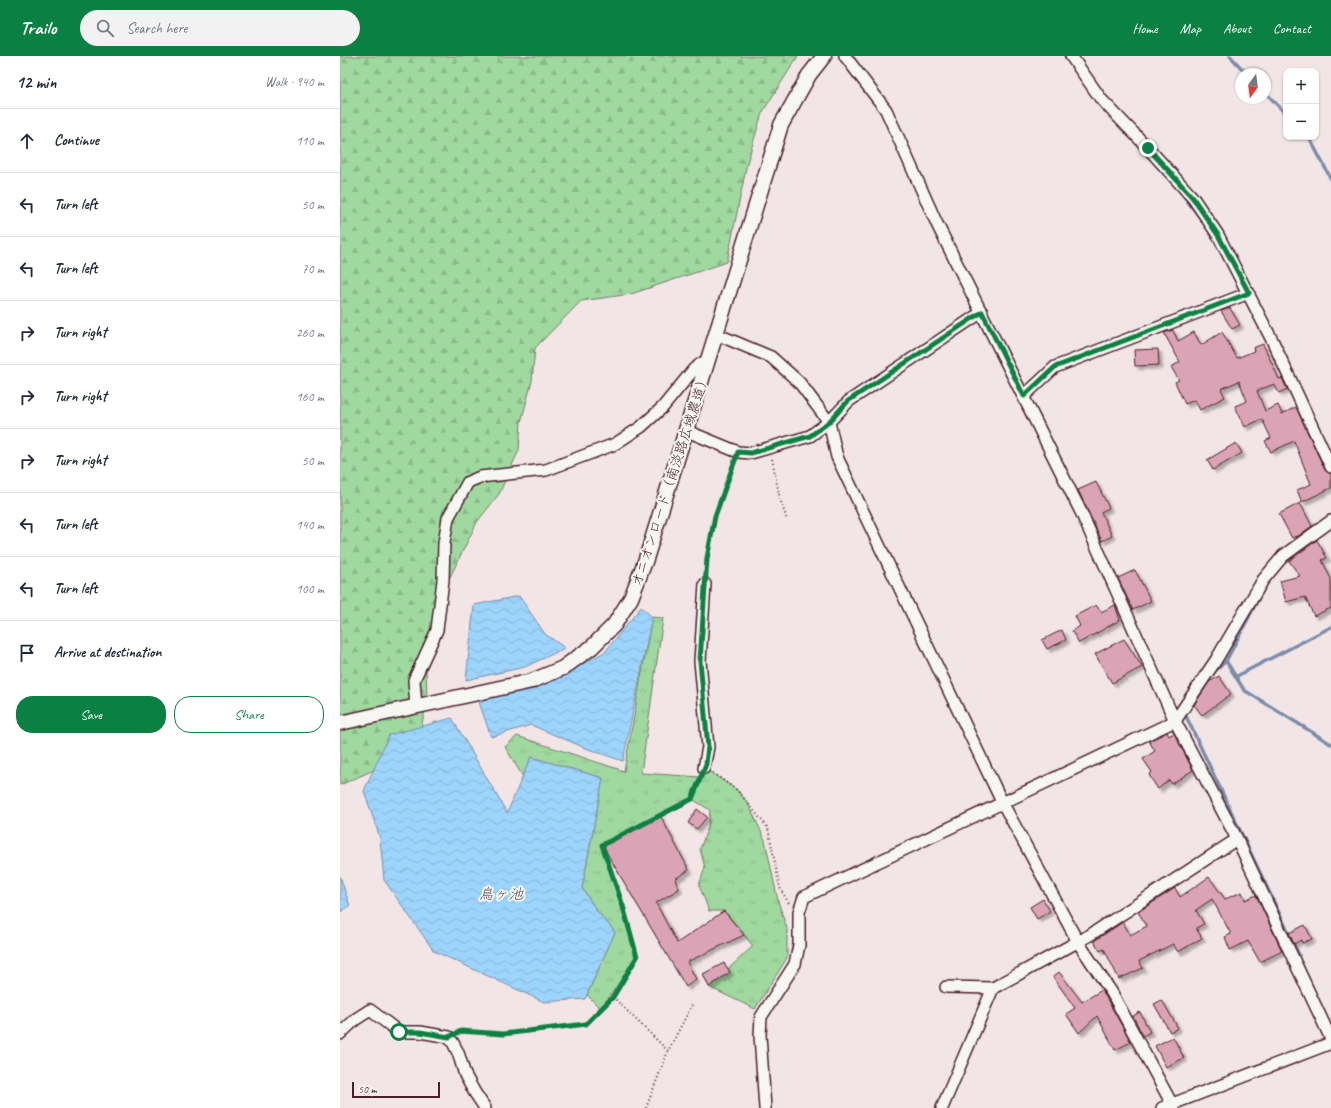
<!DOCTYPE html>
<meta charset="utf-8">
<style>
body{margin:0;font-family:Caveat,"Klee One",sans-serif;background:#f2f2f3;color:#1f2937}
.controls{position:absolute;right:12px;top:12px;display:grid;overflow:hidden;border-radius:8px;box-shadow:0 1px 3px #0004}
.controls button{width:36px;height:36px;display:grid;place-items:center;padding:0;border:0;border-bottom:1px solid #e0e1e3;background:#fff;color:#1f2937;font:20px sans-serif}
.compass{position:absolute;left:895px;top:12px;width:36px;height:36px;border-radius:50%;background:#fff;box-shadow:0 1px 3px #0004;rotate:194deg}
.scale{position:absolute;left:12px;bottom:10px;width:88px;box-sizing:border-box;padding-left:4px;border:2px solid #4a1f2b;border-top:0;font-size:11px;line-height:14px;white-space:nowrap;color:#4a1f2b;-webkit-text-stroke:3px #f6f6f2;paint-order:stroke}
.stop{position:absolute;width:12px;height:12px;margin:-9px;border:3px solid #0b8043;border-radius:50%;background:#fff}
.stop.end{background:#0b8043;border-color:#fff;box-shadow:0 1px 4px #0008}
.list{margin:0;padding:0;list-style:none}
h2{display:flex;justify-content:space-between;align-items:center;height:52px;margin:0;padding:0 16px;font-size:17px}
h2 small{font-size:13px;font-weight:400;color:#747a83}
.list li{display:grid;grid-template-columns:26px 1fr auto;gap:12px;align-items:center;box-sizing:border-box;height:64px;padding:0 16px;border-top:1px solid #e0e1e3}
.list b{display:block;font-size:15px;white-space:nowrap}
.list em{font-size:13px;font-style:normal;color:#747a83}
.actions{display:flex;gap:8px;padding:12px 16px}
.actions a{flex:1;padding:9px 0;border:1px solid #0b8043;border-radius:16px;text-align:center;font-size:14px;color:#0b8043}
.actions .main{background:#0b8043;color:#fff}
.icon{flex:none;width:22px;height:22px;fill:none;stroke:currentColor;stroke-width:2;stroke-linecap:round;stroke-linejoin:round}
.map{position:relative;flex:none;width:991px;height:1052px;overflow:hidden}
header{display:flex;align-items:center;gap:24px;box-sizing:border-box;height:56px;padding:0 20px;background:#0b8043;color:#fff}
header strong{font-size:19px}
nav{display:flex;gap:22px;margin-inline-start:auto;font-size:14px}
.search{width:280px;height:36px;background:#f2f2f3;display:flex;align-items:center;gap:10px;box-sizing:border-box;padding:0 14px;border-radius:22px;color:#747a83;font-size:15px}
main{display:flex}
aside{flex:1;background:#fff}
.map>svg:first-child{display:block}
.grass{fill:url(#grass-tufts);stroke:#747c65}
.forest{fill:url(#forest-firs);stroke:#747c65}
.water{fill:url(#water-waves);stroke:#7b8ca8}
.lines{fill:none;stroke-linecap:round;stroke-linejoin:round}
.stream{stroke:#7b8ca8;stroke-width:3.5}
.building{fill:#dba3b6;stroke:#4a1f2b;filter:url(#shadow)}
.minor-casing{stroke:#4a1f2b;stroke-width:14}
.tertiary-casing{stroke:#4a1f2b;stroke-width:17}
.path{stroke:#4a1f2b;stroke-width:2;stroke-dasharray:1 3;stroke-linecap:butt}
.minor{stroke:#f6f6f2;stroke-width:11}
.tertiary{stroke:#f6f6f2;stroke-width:14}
.route{stroke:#0b8043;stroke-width:5}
.labels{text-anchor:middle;stroke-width:4;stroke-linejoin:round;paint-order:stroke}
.street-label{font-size:14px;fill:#4a1f2b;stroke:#f6f6f2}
.water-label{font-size:15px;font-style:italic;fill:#5e4c5f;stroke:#f6f6f2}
</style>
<header>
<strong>Trailo</strong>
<div class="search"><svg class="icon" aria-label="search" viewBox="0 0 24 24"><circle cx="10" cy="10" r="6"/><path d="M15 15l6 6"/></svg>Search here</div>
<nav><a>Home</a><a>Map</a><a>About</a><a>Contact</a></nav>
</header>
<main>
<aside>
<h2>12 min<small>Walk · 940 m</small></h2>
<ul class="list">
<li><svg class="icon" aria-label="ahead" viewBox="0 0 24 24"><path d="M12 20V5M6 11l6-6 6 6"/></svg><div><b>Continue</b></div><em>110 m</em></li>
<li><svg class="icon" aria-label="left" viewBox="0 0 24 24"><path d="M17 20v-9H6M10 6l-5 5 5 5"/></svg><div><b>Turn left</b></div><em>50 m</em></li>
<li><svg class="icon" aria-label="left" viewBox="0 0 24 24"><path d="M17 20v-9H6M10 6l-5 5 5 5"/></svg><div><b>Turn left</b></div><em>70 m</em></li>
<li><svg class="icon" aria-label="right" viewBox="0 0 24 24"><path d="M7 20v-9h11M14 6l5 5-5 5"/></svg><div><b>Turn right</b></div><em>260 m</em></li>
<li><svg class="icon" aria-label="right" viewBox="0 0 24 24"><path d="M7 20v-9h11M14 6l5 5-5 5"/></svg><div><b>Turn right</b></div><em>160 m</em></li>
<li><svg class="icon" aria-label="right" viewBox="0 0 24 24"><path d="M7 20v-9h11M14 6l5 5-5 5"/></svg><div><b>Turn right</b></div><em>50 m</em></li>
<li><svg class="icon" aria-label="left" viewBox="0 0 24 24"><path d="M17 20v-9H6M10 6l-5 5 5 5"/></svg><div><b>Turn left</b></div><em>140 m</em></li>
<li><svg class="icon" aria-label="left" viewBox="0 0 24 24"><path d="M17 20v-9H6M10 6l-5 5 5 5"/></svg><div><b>Turn left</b></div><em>100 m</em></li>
<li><svg class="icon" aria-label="arrive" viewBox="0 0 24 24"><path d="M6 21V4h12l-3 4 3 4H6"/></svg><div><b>Arrive at destination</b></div></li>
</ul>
<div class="actions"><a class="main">Save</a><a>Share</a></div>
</aside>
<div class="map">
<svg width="991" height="1052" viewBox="0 0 991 1052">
<defs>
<pattern id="grass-tufts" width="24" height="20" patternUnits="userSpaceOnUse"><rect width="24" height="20" fill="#9fd99f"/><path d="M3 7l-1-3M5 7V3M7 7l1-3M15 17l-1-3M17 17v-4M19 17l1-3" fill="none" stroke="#8aba89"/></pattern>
<pattern id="forest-firs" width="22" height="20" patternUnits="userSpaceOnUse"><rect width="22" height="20" fill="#9fd99f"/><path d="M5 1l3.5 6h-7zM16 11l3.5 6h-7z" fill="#8aba89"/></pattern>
<pattern id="water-waves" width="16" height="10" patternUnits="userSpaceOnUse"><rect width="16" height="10" fill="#9cd4fb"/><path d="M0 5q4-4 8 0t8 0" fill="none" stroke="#88b6d7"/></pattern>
<filter id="shadow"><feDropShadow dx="3.5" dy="3.5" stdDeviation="1" flood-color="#0004"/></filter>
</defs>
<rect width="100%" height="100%" fill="#f1e5e6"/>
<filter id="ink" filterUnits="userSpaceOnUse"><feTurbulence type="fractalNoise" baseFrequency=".025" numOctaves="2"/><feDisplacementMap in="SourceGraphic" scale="8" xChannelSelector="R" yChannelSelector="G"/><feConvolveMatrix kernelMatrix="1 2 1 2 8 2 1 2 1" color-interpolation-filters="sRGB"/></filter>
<g filter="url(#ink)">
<!-- grass -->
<path class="grass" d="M 312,561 L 323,562 L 301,717 L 360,721 L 364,712 L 397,734 L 408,747 L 425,784 L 438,845 L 447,873 L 447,902 L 415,953 L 369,931 L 413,890 L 384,855 L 369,855 L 359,829 L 365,812 L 360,793 L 368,771 L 370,754 L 352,743 L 262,789 L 297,901 L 261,953 L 247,939 L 275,876 L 257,855 L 242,832 L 263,722 L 191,701 L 183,721 L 165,691 L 177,680 L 284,715 Z"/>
<!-- forest -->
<path class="forest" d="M 0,0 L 458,0 L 422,57 L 407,107 L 387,206 L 291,238 L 241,245 L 195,292 L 192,325 L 181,366 L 179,394 L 159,438 L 137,466 L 107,527 L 86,609 L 87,648 L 81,671 L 36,713 L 0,729 Z"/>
<!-- water -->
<g class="water">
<path d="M 179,540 L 205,578 L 225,592 L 185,611 L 126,624 L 134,549 Z"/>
<path d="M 301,551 L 312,561 L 283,705 L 248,693 L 191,669 L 151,681 L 138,643 L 194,633 L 265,596 Z"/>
<path d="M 112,662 L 167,757 L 191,701 L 263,722 L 242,832 L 257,855 L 275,876 L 245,943 L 204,946 L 94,895 L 44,824 L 40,782 L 24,735 L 49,679 Z"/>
<path d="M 0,820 L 10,850 L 0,856 Z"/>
</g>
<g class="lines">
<!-- stream -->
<g class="stream">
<path d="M 890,0 L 907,18"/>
<path d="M 925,36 L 946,58"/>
<path d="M 969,81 L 991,123"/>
<path d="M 840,135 L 858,159"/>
<path d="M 886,605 L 904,634 L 991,688"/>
<path d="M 872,618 L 886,605 L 923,534"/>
<path d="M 895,621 L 991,571"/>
<path d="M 844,656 L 959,899"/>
</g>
</g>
<!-- building -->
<g class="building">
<path d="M 890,252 L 900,269 L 892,273 L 881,255 Z"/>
<path d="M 833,274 L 838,285 L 854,276 L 861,289 L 882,276 L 897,302 L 914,295 L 913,292 L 923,288 L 939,323 L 942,322 L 947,333 L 939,337 L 934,328 L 917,335 L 925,355 L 938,349 L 942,358 L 956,351 L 985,414 L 991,418 L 991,432 L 962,446 L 957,434 L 971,428 L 954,385 L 931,396 L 925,385 L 931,382 L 922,363 L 905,371 L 895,350 L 907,345 L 899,325 L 881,333 L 885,341 L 860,354 L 855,344 L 845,348 L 835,326 L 839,324 L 831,311 L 840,306 L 824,277 Z"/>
<path d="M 818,293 L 819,309 L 795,310 L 794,294 Z"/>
<path d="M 896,387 L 902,397 L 873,414 L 867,404 Z"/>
<path d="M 756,426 L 769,452 L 761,456 L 772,480 L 762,485 L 738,434 Z"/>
<path d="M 960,447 L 972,470 L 957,481 L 956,480 L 952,482 L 939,458 Z"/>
<path d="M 977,484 L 987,502 L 982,504 L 991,523 L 991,552 L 974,560 L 965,541 L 946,546 L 940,525 L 960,520 L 949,505 Z"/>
<path d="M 795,514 L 811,545 L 793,554 L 778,522 Z"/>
<path d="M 756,549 L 761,556 L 775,549 L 780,564 L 739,587 L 732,575 L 740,570 L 735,560 Z"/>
<path d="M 722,574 L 726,584 L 707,593 L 702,584 Z"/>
<path d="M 784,583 L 802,611 L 772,627 L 755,598 Z"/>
<path d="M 879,620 L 891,638 L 862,659 L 854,649 L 869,626 Z"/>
<path d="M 827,676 L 829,680 L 834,677 L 853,714 L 832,728 L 829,724 L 818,733 L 809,719 L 812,716 L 803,703 L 815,695 L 809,685 Z"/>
<path d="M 357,753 L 367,761 L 357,773 L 348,767 Z"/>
<path d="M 320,759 L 349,814 L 335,823 L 339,833 L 316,847 L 337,887 L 384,855 L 404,879 L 347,906 L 356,923 L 346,931 L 262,789 Z"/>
<path d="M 869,821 L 885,843 L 902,836 L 905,844 L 916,839 L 942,895 L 920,906 L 908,885 L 890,894 L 885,881 L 891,878 L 872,843 L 856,854 L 864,868 L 856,872 L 862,882 L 838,896 L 833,888 L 799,905 L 803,912 L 779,923 L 764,893 L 760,895 L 754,885 L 783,866 L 790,879 L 807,870 L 798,856 L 835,832 L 840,841 Z"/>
<path d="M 703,843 L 710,855 L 697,863 L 690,851 Z"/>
<path d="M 965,869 L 972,883 L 962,887 L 961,884 L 954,888 L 949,877 Z"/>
<path d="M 384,907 L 390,916 L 369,931 L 363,918 Z"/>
<path d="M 719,916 L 742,946 L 762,934 L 791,986 L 775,994 L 757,960 L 739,977 L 726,958 L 735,952 L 713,921 Z"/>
<path d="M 822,944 L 838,972 L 830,976 L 814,948 Z"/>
<path d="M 800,956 L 810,976 L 803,980 L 793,960 Z"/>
<path d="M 833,981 L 844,1002 L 826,1011 L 815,990 Z"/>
</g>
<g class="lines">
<!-- minor casing -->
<g class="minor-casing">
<g id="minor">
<path d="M 505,0 L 546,54 L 597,168 L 740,454 L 835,665 L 897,783 L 991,983"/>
<path d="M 731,0 L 761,43 L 808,92 L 853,142 L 878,179 L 933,286 L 991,411"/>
<path d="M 376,278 L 431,301 L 459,326 L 489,366 L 497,401 L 662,746 L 738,886 L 772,937 L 834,1052"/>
<path d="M 684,340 L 715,311 L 909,237"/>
<path d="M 347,375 L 398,396 L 411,397 L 470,380 L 489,366 L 509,345 L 642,256"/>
<path d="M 76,651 L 74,624 L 97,574 L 103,524 L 104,487 L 108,462 L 128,426 L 140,421 L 206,414 L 275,388 L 301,371 L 323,351 L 354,313 L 362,307 L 367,308"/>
<path d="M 364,712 L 368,691 L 360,605 L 365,528"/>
<path d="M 606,931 L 653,932 L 750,879 L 897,783"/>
<path d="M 0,978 L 16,963 L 30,954 L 59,976 L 80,976 L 109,981 C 119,994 120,1004 125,1019 C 131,1031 137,1041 145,1052"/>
<path d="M 425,1052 L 420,979 L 421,961 L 455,908 L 459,889 L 459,856 L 464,841 L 835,665 L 876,604 L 923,524 L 943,500 L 991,465"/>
<path d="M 602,1052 L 653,932"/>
<path d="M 822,1052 L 991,987"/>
</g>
</g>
<!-- tertiary casing -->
<g class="tertiary-casing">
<path id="tertiary" d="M 0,667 L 192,625 L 223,612 L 252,591 L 274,569 L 291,542 L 306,503 L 441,69 L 469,19 L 484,0"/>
</g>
<!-- path -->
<g class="path">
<path d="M 432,403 L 440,443 L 447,464"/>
<path d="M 366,517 L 375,460 L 394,406"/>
<path d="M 373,717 L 397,734 L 428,772 L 440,832 L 450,849"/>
<path d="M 273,941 L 328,995 L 353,947"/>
<path d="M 119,976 L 163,978 L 246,968 L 273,941 L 297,901 L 283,850 L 262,789 L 352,743 L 360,722"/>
<path d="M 306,1052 L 328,995"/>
</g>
<!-- minor -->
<use href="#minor" class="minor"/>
<!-- tertiary -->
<use href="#tertiary" class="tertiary"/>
</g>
</g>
<g class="lines" filter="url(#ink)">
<!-- route -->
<path class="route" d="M 59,976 L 80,976 L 109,981 L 121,975 L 163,978 L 246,968 L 273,941 L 297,901 L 283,850 L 262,789 L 352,743 L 366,708 L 368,691 L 360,605 L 367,502 L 375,460 L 398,396 L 411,397 L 470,380 L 489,366 L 508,345 L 642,256 L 684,340 L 715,311 L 909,237 L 878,179 L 853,142 L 808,92"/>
</g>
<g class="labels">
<!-- street labels -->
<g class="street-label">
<text transform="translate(330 424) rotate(-72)" y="5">オニオンロード（南淡路広域農道）</text>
</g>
<!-- water labels -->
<g class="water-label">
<text x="161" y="843">鳥ヶ池</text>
</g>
</g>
</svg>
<div class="controls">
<button>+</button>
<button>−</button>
</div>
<svg class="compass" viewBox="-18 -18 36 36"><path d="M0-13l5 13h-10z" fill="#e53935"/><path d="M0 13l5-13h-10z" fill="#747a83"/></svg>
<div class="scale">50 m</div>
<div class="stop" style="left:59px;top:976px"></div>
<div class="stop end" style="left:808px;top:92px"></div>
</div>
</main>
